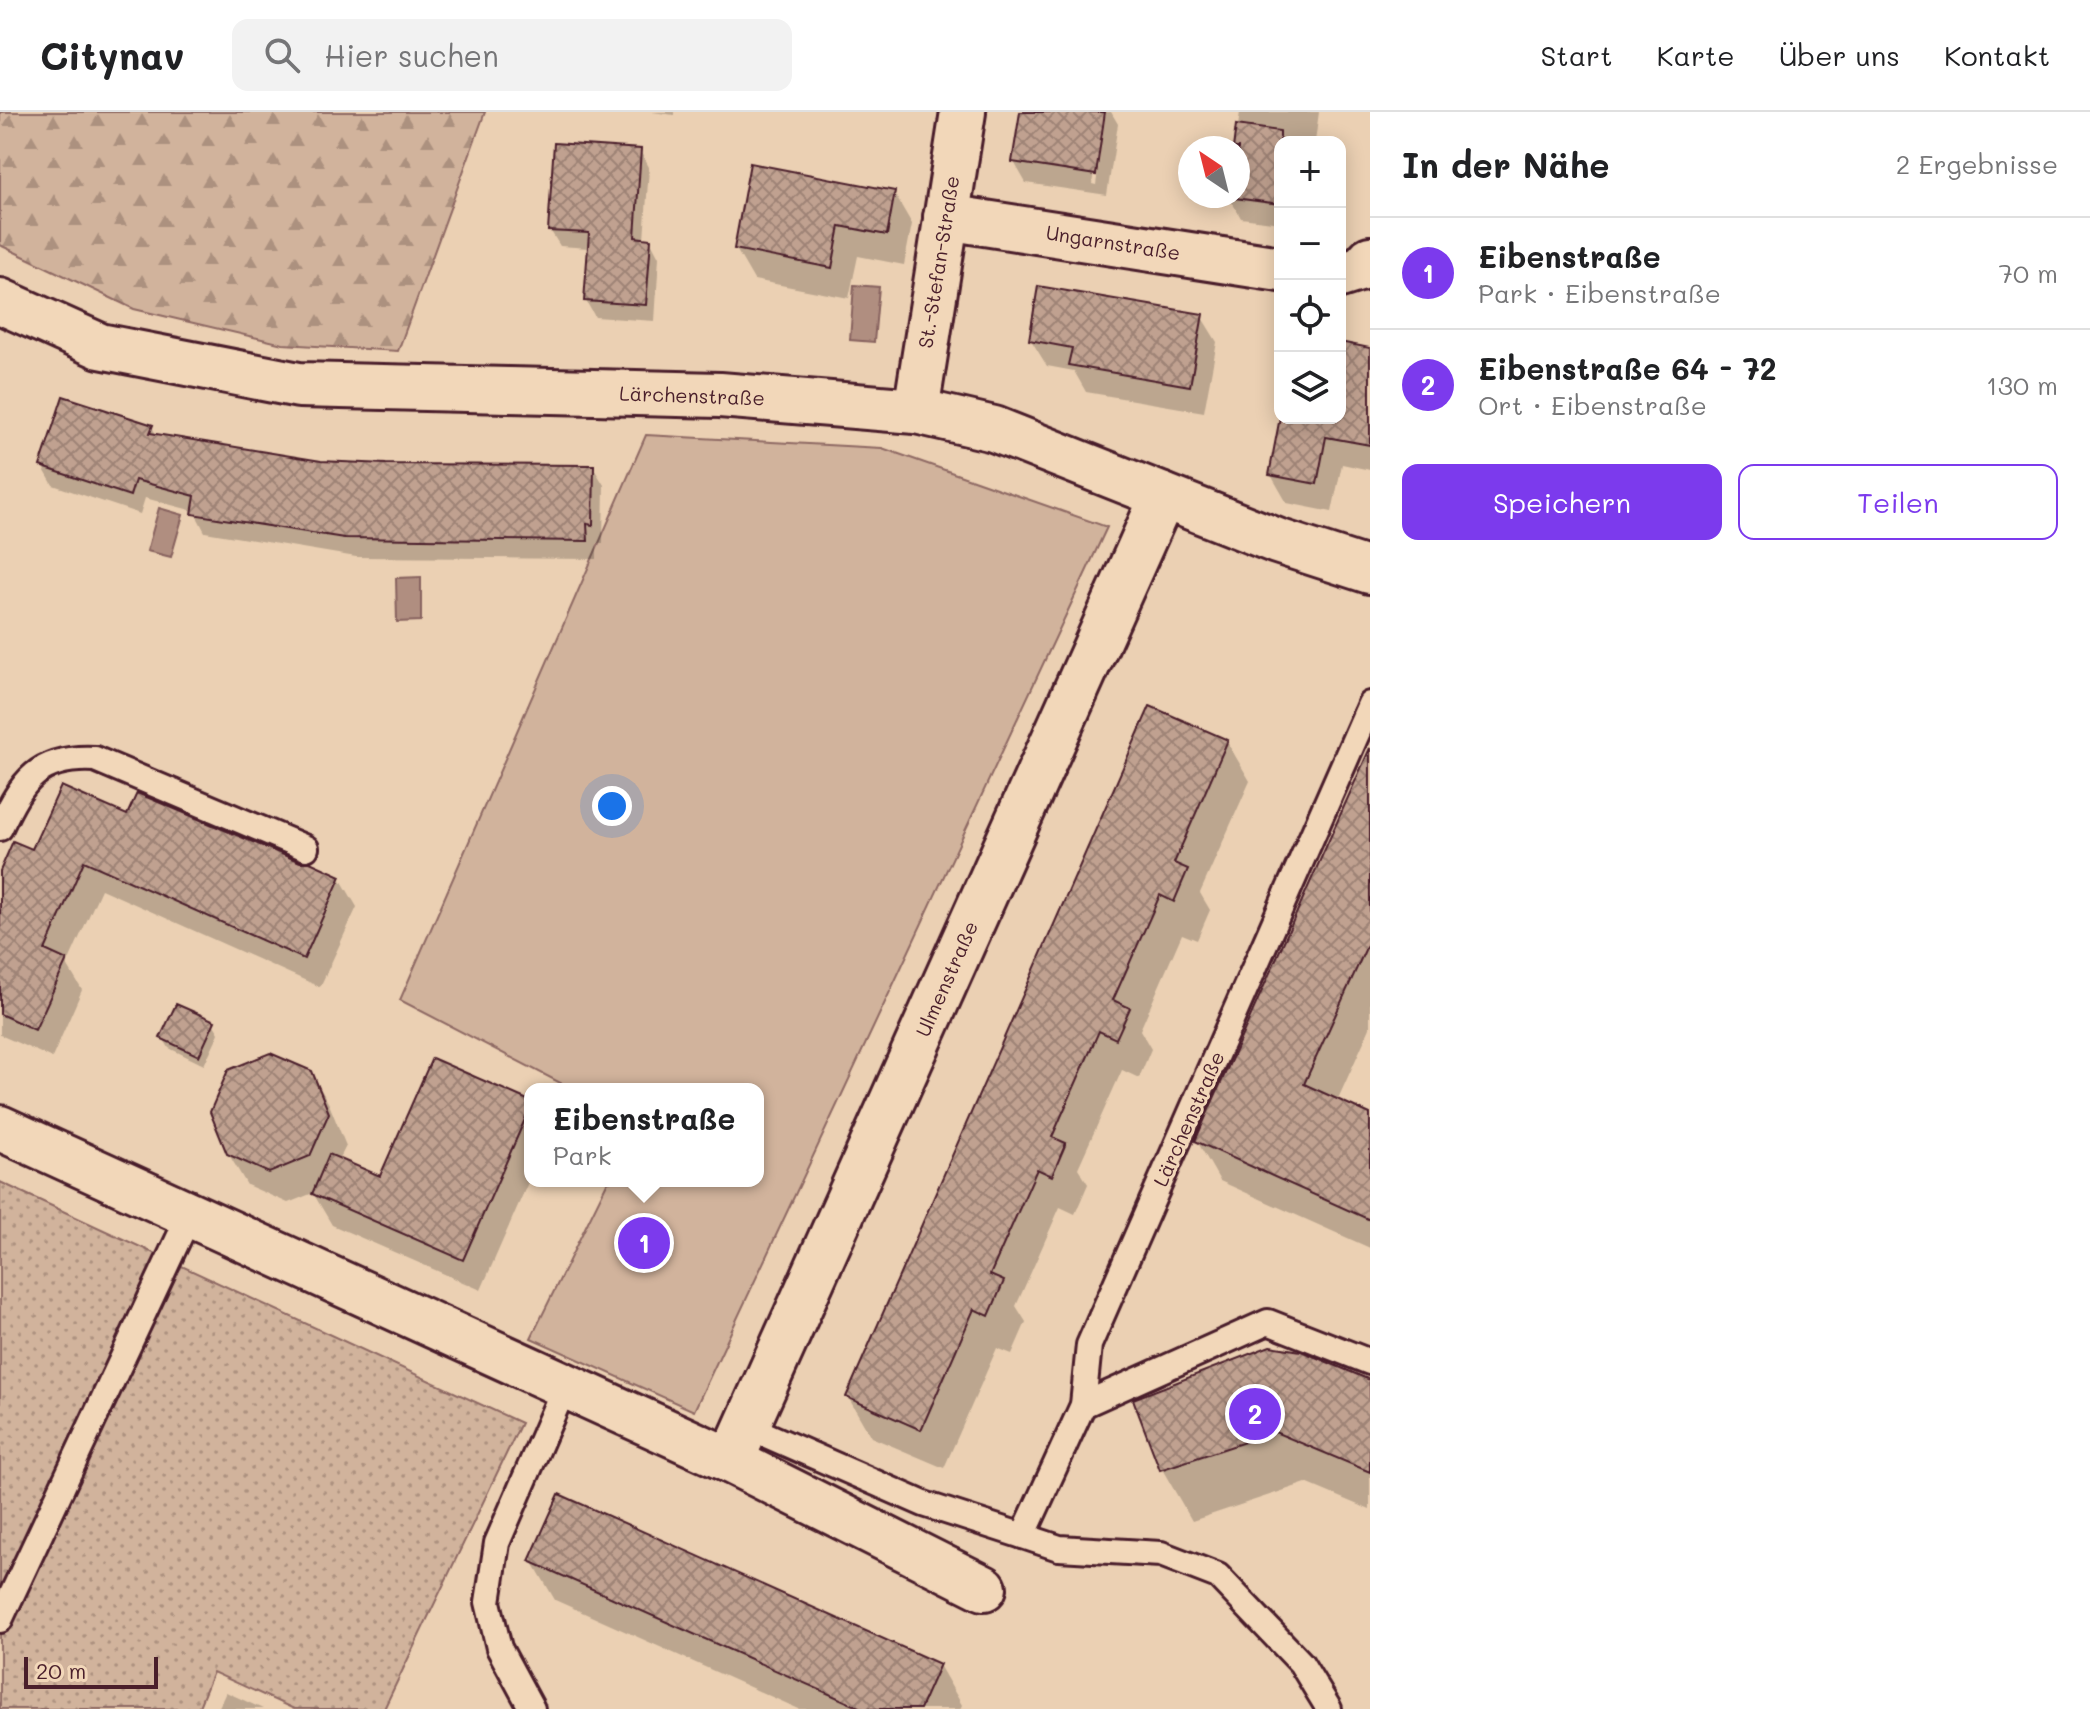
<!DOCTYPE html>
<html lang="de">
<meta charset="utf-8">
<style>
body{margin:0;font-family:Mali,sans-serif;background:#f2f2f2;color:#202124}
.controls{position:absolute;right:24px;top:24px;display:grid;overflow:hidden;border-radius:16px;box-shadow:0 4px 20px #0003}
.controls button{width:72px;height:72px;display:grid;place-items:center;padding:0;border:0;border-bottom:2px solid #e0e0e0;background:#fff;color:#202124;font:40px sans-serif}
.compass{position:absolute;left:1178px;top:24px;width:72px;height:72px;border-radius:50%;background:#fff;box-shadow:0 4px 20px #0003;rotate:325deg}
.scale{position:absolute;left:24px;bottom:20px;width:134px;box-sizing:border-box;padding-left:8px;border:4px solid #4a1f2b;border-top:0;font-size:22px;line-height:28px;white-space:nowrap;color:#4a1f2b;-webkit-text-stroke:6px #f2d7b9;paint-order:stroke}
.you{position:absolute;left:612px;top:694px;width:28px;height:28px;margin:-20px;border:6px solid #fff;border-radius:50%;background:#1a73e8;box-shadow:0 0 0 12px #1a73e833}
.badge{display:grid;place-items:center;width:52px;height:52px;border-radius:50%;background:#7c3aed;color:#fff;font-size:26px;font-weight:700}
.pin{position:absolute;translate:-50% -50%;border:4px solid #fff;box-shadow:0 2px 8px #0006}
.popup{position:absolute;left:524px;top:971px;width:240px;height:104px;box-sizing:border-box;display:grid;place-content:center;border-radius:16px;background:#fff;filter:drop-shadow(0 2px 6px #0005);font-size:26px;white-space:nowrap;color:#757577}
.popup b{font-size:30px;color:#202124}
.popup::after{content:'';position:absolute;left:50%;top:100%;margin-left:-16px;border:16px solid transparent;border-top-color:#fff}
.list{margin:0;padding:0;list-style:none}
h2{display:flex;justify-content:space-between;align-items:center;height:104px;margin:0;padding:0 32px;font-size:34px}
h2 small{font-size:26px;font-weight:400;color:#757577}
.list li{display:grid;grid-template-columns:52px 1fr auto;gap:24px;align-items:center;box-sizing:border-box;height:112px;padding:0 32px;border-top:2px solid #e0e0e0}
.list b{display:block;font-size:30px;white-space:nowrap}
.list p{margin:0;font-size:26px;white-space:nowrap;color:#757577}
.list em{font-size:26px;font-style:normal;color:#757577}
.actions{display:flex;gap:16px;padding:24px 32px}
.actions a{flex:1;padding:18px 0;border:2px solid #7c3aed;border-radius:16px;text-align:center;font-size:28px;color:#7c3aed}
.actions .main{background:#7c3aed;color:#fff}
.icon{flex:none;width:44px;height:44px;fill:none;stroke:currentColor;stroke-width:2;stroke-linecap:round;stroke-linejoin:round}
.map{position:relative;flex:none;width:1370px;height:1597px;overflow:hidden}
header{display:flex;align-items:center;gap:48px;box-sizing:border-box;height:112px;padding:0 40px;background:#fff;border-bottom:2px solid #e0e0e0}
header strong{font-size:38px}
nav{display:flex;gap:44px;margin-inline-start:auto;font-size:28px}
.search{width:560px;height:72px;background:#f2f2f2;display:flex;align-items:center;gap:20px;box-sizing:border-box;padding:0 28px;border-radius:16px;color:#757577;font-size:30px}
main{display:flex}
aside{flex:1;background:#fff}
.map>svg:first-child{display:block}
.grass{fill:url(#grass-dots);stroke:#8e6964;stroke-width:2}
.forest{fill:url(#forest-firs);stroke:#8e6964;stroke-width:2}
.park{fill:#d1b39c;stroke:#8e6964;stroke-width:2}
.water{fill:#b08e80;stroke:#87625e;stroke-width:2}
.shadow{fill:#0003}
.building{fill:url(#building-cross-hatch);stroke:#4a1f2b;stroke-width:2}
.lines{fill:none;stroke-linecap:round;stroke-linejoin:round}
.service-casing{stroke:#4a1f2b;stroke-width:30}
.minor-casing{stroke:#4a1f2b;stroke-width:50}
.service{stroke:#f2d7b9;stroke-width:24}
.minor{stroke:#f2d7b9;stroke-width:44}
.labels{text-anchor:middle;stroke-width:6;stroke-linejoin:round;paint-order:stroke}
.street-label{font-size:20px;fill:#4a1f2b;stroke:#f2d7b9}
</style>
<header>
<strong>Citynav</strong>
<div class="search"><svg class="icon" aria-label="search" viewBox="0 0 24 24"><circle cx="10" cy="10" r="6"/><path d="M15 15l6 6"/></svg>Hier suchen</div>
<nav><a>Start</a><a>Karte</a><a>Über uns</a><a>Kontakt</a></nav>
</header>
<main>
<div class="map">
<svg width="1370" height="1597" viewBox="0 0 1370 1597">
<defs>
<pattern id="grass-dots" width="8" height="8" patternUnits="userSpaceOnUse" patternTransform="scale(2)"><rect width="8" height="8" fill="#d1b39c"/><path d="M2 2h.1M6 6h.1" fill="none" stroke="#ac917f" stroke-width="1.8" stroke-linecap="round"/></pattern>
<pattern id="forest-firs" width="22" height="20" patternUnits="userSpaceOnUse" patternTransform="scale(2)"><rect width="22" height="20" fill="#d1b39c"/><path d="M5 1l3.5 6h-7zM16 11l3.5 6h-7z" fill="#ac917f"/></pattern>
<pattern id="building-cross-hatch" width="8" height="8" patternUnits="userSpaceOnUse" patternTransform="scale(2)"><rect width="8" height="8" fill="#c0a190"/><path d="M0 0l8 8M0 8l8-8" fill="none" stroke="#9e8376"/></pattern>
</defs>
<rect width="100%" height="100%" fill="#ebd0b3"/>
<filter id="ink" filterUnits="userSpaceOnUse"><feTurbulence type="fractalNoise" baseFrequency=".0125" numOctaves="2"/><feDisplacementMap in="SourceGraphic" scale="16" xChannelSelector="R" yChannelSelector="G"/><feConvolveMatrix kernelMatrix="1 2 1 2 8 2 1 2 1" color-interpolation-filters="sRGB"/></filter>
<g filter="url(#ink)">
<!-- grass -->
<path class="grass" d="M 0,1070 L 521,1311 L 384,1597 L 294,1597 L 213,1560 L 198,1597 L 0,1597 Z"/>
<!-- forest -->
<path class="forest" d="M 0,0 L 485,0 L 398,239 L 283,232 L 134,197 L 0,133 Z"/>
<!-- park -->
<path class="park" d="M 646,323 L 882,336 L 1107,415 L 694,1299 L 531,1226 L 608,1069 L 758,1069 L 758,977 L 572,977 L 400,888 Z"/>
<!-- water -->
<g class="water">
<path d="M 854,173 L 879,175 L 874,230 L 850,228 Z"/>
<path d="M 159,396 L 183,403 L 171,445 L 147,439 Z"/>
<path d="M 421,465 L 421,509 L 397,510 L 396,466 Z"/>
</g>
<!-- shadow -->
<g class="shadow">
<path d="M 652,0 L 674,0 L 674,3 Z"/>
<path d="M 1021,0 L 1103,0 L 1092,72 L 1096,73 L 1106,0 L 1111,0 L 1118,12 L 1107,83 L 1026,71 L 1014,50 Z"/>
<path d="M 1240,0 L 1319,0 L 1315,30 L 1280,30 L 1280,111 L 1241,106 L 1229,85 L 1238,84 L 1238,36 L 1235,36 Z"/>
<path d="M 640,39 L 649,55 L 644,128 L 650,128 L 659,145 L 655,209 L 595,205 L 586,189 L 589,136 L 560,134 L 550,118 Z"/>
<path d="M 894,81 L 912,112 L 904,153 L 858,144 L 849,186 L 754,168 L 736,137 Z"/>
<path d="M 1201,204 L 1217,230 L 1204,300 L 1086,280 L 1074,259 L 1047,254 L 1031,228 Z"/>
<path d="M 1340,232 L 1370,238 L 1370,358 L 1342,352 L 1332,400 L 1287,391 L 1271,363 L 1340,306 Z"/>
<path d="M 152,315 L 157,324 L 321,351 L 386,354 L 593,355 L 604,373 L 603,431 L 597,431 L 597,447 L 356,445 L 205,420 L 194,399 L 145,386 L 140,402 L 53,373 L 42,354 Z"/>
<path d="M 1227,630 L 1250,669 L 1200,781 L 1210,798 L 1197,828 L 1182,822 L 1140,918 L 1151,937 L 1139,966 L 1122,958 L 1078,1056 L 1088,1072 L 1075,1102 L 1060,1095 L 1016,1194 L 1026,1210 L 1012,1242 L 997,1236 L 944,1356 L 871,1325 L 848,1285 Z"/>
<path d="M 1370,670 L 1370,916 L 1337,989 L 1370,1004 L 1370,1136 L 1220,1069 L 1197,1029 Z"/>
<path d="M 128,706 L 300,752 L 340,766 L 357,795 L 320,875 L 101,777 L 67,853 L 82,878 L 52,946 L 0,923 L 0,764 L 34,740 Z"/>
<path d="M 213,911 L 219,921 L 204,953 L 169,936 L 163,926 Z"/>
<path d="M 311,960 L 329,992 L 346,1034 L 339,1048 L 381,1067 L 530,991 L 530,1066 L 481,1178 L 332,1113 L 313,1081 L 288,1091 L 247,1073 L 228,1041 Z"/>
<path d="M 1370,1271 L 1370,1398 L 1306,1371 L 1192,1409 L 1162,1357 Z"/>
<path d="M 532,1449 L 939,1553 L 962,1593 L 960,1597 L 799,1597 L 555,1488 Z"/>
<path d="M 226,1580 L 263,1597 L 218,1597 Z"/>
</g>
<!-- building -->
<g class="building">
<path d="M 1020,0 L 1105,0 L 1096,63 L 1012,50 Z"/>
<path d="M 1236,13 L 1280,19 L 1280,92 L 1227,85 L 1238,84 L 1238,36 L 1233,36 Z"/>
<path d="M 554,31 L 641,37 L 635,125 L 651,127 L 646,193 L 584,189 L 589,121 L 548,119 Z"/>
<path d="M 750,51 L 895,79 L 887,123 L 840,114 L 832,156 L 734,137 Z"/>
<path d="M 1038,174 L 1203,202 L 1190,274 L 1068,253 L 1072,236 L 1029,228 Z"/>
<path d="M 1340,230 L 1370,236 L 1370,333 L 1326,325 L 1317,372 L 1269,363 L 1280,305 L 1340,306 Z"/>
<path d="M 63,284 L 153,313 L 150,321 L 321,349 L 386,352 L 594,353 L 593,413 L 587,412 L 588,429 L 344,426 L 192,402 L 195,384 L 135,368 L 130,384 L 40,354 Z"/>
<path d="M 1150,594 L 1228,628 L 1174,751 L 1188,757 L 1174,790 L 1160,783 L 1113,888 L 1130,896 L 1116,927 L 1099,919 L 1052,1025 L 1066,1031 L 1052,1064 L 1037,1057 L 990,1163 L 1004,1169 L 989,1204 L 974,1197 L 921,1318 L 846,1285 Z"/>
<path d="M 1370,636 L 1370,827 L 1304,972 L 1370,1002 L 1370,1108 L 1195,1029 Z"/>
<path d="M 61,674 L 127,703 L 137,681 L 300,750 L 310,750 L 341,764 L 304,847 L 84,749 L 45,838 L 67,848 L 35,918 L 0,902 L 0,759 L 13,729 L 32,737 Z"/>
<path d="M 176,892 L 215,909 L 199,944 L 160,926 Z"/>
<path d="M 270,941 L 312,959 L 329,1001 L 310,1044 L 269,1061 L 227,1042 L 210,1000 L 228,958 Z"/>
<path d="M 432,946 L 530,989 L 530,996 L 463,1148 L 312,1082 L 329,1042 L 380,1064 Z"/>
<path d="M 1270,1234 L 1301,1239 L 1370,1268 L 1370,1360 L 1275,1320 L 1160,1358 L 1133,1287 Z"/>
<path d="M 559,1382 L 940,1552 L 920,1597 L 863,1597 L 529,1449 Z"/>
</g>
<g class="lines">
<!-- service casing -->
<g class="service-casing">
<g id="service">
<path d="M 0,716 C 22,669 38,644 95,647 L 306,736"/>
<path d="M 1083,1293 L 1268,1210 L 1370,1250"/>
<path d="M 746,1314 L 924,1392 L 1023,1424 L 1059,1436 L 1161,1442 L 1218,1464 L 1301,1551 L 1329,1597"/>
<path d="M 1023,1424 L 1083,1293 L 1089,1233 L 1370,592"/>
<path d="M 0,1508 L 190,1102"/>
<path d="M 532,1597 L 499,1536 L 488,1490 L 497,1431 L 565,1274"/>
</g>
</g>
<!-- minor casing -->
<g class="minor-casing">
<g id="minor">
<path d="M 946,105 L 1280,157"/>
<path d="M 1340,163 L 1362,156 L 1370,147"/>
<path d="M 0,189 L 100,234 L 299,273 L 720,283 L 916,299 L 994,317 L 1277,429 L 1370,459"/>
<path d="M 916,299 L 963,0"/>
<path d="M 0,1016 L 731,1349 L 984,1476"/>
<path d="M 731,1349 L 1163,384"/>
</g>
</g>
<!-- service -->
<use href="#service" class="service"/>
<!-- minor -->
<use href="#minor" class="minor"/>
</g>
</g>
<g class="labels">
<!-- street labels -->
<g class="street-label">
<text transform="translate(1113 131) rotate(9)" y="7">Ungarnstraße</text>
<text transform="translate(939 150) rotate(-81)" y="7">St.-Stefan-Straße</text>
<text transform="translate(692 284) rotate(2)" y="7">Lärchenstraße</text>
<text transform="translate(947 867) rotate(-66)" y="7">Ulmenstraße</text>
<text transform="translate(1189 1007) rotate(-66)" y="7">Lärchenstraße</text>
</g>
</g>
</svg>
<div class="controls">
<button>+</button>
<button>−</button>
<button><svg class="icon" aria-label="locate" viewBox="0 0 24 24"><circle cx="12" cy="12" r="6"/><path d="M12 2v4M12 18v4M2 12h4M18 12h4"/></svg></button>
<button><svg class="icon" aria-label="layers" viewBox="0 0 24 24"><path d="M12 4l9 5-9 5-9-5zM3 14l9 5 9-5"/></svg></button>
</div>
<svg class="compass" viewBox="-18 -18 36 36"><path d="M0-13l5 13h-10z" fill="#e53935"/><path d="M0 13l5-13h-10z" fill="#757577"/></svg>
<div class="scale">20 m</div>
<div class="you"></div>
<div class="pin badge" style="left:644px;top:1131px">1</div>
<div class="popup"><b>Eibenstraße</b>Park</div>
<div class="pin badge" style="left:1255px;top:1302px">2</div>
</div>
<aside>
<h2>In der Nähe<small>2 Ergebnisse</small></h2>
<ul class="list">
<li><span class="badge">1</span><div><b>Eibenstraße</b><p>Park · Eibenstraße</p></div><em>70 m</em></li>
<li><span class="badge">2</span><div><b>Eibenstraße 64 - 72</b><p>Ort · Eibenstraße</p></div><em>130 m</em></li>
</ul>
<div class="actions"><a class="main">Speichern</a><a>Teilen</a></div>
</aside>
</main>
